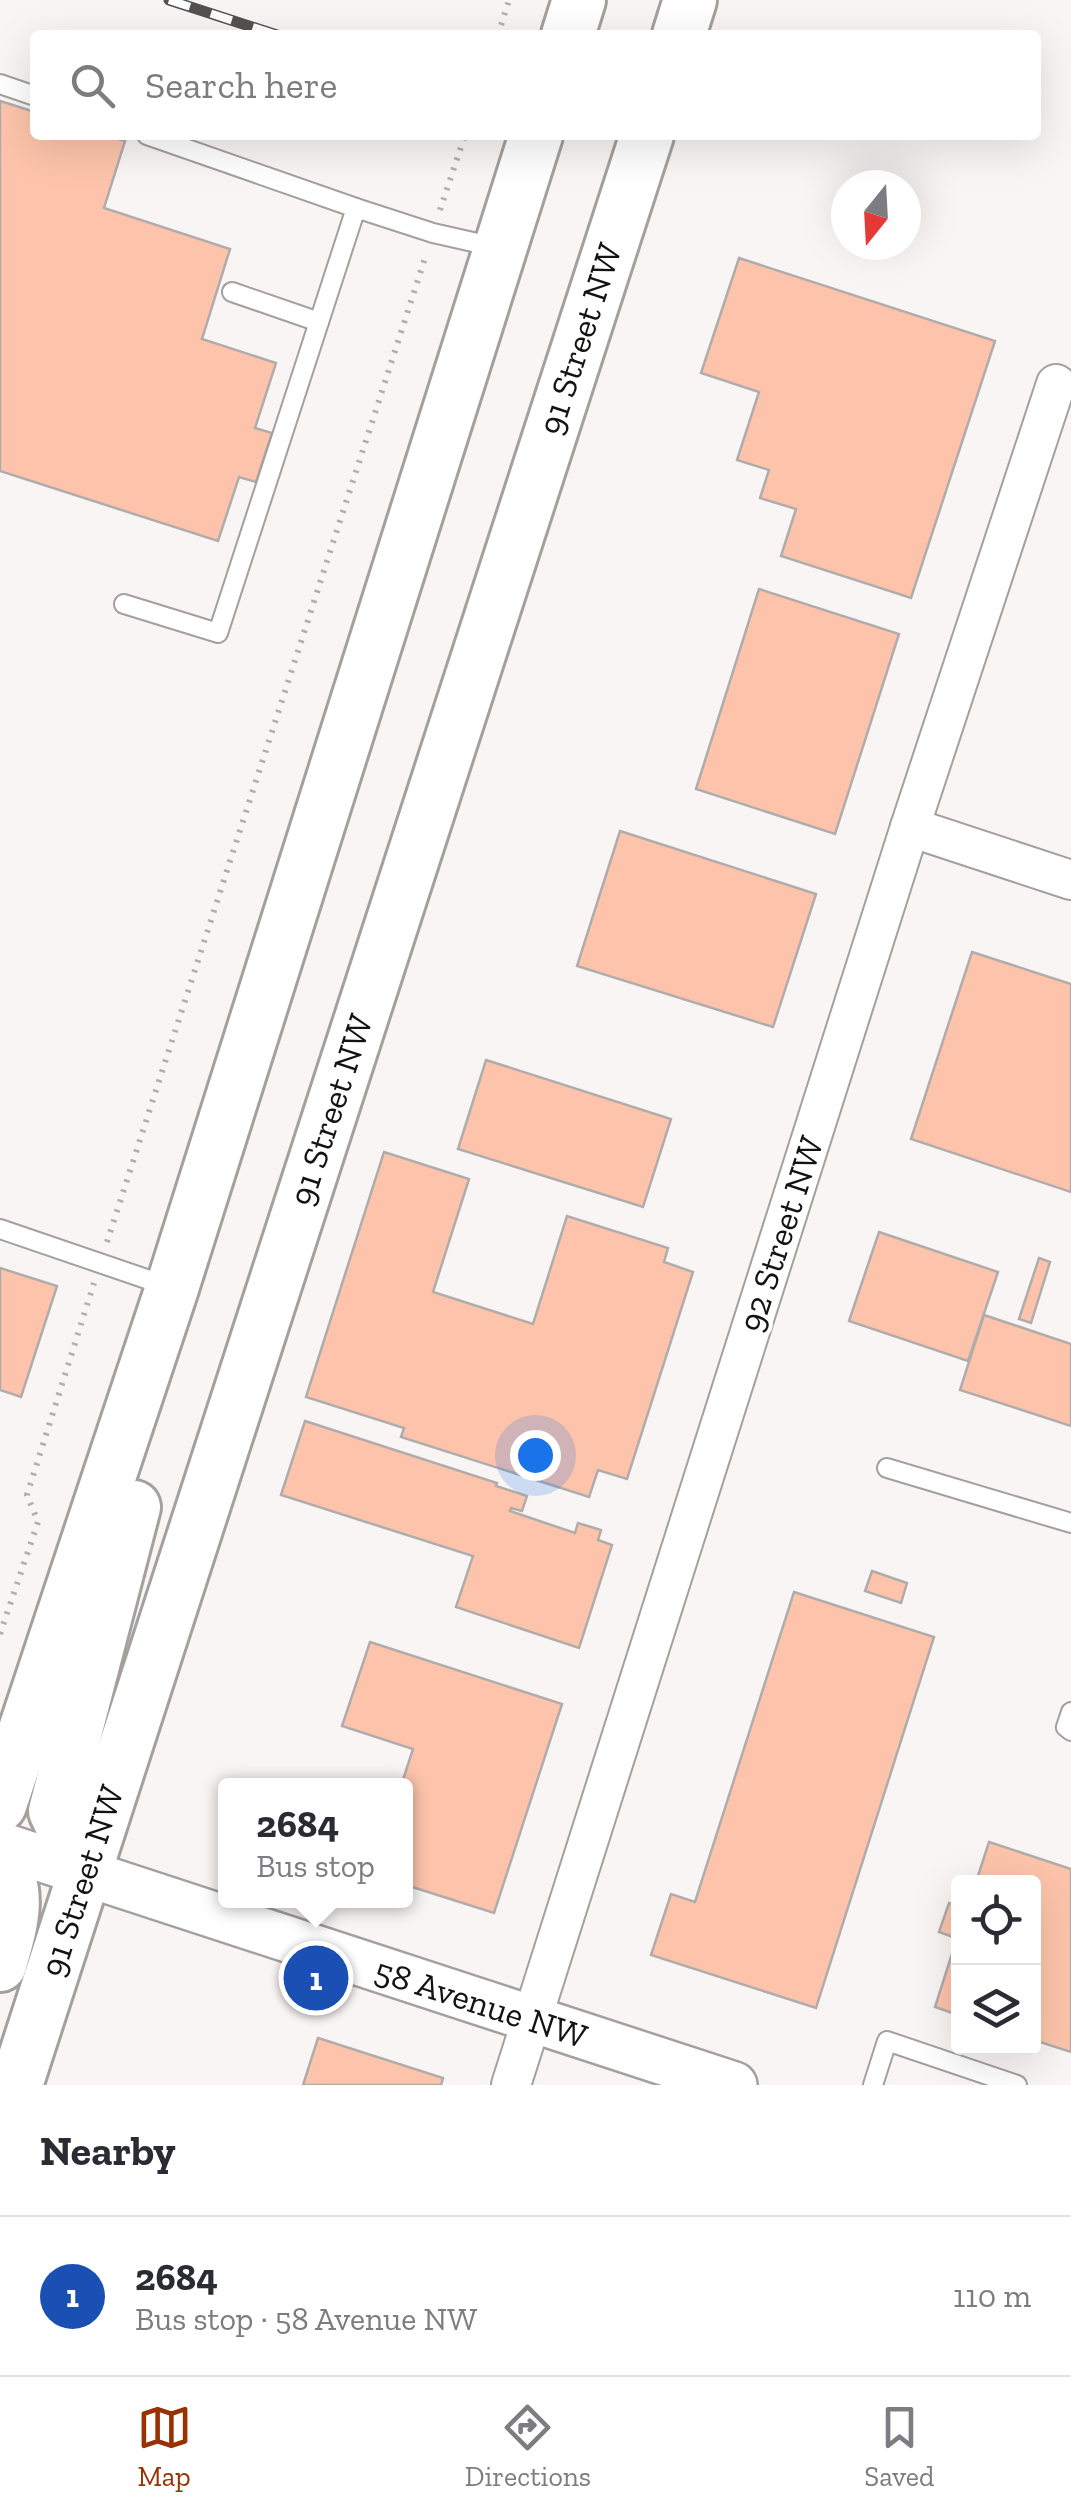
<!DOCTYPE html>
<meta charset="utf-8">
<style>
body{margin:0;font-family:"Zilla Slab",serif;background:#f2f2f3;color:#2b2b33}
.controls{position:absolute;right:30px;bottom:30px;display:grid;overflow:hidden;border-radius:10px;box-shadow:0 10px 40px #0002}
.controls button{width:90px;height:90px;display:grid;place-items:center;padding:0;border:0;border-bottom:2px solid #e1e1e2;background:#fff;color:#2b2b33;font:50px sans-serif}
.compass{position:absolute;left:831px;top:170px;width:90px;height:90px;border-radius:50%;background:#fff;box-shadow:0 10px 40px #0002;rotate:198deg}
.you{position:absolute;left:535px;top:1455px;width:35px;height:35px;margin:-25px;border:8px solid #fff;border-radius:50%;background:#1a73e8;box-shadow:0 0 0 15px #1a73e833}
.badge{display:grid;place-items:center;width:65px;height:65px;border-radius:50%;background:#973203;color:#fff;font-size:32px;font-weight:700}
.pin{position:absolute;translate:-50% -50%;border:5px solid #fff;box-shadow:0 2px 10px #0006}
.popup{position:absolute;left:218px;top:1778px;width:195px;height:130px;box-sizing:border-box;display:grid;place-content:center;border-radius:10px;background:#fff;filter:drop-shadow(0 2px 8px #0005);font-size:32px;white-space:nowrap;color:#7c7c81}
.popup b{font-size:38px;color:#2b2b33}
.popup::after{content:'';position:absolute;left:50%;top:100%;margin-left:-20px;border:20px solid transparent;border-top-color:#fff}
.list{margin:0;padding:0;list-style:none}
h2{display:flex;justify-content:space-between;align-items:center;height:130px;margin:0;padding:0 40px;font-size:42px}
h2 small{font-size:32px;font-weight:400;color:#7c7c81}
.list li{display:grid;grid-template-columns:65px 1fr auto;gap:30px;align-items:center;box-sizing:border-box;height:160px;padding:0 40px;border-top:2px solid #e1e1e2}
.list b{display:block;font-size:38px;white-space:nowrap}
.list p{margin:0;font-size:32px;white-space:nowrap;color:#7c7c81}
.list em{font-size:32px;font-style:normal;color:#7c7c81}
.icon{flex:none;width:55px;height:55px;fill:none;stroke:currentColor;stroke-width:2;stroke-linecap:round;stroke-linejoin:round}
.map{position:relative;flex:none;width:1071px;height:2085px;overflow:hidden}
.search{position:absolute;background:#fff;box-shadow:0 10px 40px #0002;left:30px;right:30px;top:30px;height:110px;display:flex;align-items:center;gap:25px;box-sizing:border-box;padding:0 35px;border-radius:10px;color:#7c7c81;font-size:38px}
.sheet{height:290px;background:#fff}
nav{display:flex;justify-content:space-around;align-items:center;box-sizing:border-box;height:140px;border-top:2px solid #e1e1e2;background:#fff;font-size:28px;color:#7c7c81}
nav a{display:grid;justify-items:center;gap:5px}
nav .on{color:#973203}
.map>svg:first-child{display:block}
.building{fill:#fdc4ab;stroke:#b0acab;stroke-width:2.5}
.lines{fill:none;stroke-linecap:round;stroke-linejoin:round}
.service-casing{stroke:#a3a09e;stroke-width:22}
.minor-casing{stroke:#a3a09e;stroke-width:42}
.tertiary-casing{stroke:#a3a09e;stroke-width:50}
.secondary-casing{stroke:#a3a09e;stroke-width:58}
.path{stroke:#b1aead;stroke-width:6;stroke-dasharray:2.5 8;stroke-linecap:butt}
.service{stroke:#fff;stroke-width:18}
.minor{stroke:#fff;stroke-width:38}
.tertiary{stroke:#fff;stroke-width:45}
.secondary{stroke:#fff;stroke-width:52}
.rail-casing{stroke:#545251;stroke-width:11}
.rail{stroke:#fff;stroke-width:8;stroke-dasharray:22;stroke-linecap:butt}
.labels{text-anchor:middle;stroke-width:8;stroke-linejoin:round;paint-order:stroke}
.street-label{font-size:35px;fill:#141312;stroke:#fff}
</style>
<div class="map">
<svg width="1071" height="2085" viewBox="0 0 1071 2085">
<rect width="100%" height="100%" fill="#f9f5f4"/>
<!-- building -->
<g class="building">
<path d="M 0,101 L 35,112 L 35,135 L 105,135 L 125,141 L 104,208 L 230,249 L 202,339 L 276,363 L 255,428 L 272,433 L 256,482 L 239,477 L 218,541 L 0,471 Z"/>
<path d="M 739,258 L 995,341 L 911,598 L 781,556 L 796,509 L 760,498 L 769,470 L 737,460 L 759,392 L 701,373 Z"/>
<path d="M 759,589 L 899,634 L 835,834 L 696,789 Z"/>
<path d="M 620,831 L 816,894 L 773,1027 L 577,966 Z"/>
<path d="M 972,952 L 1071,984 L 1071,1192 L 911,1139 Z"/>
<path d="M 486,1060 L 671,1119 L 643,1207 L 458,1149 Z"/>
<path d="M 384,1152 L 469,1179 L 433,1292 L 533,1324 L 567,1216 L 668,1248 L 664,1262 L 693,1272 L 627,1479 L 598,1470 L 589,1497 L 401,1437 L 404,1428 L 306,1397 Z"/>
<path d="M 879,1232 L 998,1272 L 968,1361 L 849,1321 Z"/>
<path d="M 1039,1258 L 1050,1262 L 1031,1323 L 1019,1319 Z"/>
<path d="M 0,1268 L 57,1286 L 21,1397 L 0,1390 Z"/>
<path d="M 984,1315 L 1071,1344 L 1071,1426 L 960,1390 Z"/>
<path d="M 305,1421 L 497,1483 L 496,1486 L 527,1496 L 522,1511 L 511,1508 L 510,1511 L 575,1533 L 578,1523 L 601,1530 L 598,1540 L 612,1545 L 579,1648 L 456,1607 L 473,1556 L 281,1495 Z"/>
<path d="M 872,1571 L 907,1583 L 901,1603 L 865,1591 Z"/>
<path d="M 794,1592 L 934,1637 L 816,2008 L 651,1955 L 671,1894 L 695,1902 Z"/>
<path d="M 370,1642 L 562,1704 L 494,1913 L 406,1885 L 406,1786 L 401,1786 L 413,1749 L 342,1726 Z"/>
<path d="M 989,1842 L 1071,1869 L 1071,2052 L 1034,2040 L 1034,1882 L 976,1882 Z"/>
<path d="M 949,1903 L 958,1906 L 953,1937 L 939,1932 Z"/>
<path d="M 958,1935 L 958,2015 L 935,2007 Z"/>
<path d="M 318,2038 L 443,2078 L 441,2085 L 303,2085 Z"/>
</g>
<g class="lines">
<!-- service casing -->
<g class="service-casing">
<g id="service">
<path d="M 0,84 L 35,96"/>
<path d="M 147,135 L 356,208"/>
<path d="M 232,292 L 319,322"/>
<path d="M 124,604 L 218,633 L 356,208 L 433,233 L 495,247"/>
<path d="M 0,1229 L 167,1286"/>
<path d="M 887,1468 L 1071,1523"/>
<path d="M 1071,1712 L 1066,1727 L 1071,1731"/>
<path d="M 873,2085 L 887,2041 L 1017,2085"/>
</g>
</g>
<!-- minor casing -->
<g class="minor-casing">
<g id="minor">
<path d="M 910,827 L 1071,880"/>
<path d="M 511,2085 L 910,827 L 1056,384"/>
</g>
</g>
<!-- tertiary casing -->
<g class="tertiary-casing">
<path id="tertiary" d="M 0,1845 L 734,2085"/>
</g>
<!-- secondary casing -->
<g class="secondary-casing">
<g id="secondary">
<path d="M 568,35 L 579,0"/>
<path d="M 679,35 L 690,0"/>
<path d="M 0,1805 L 172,1288 L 536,135"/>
<path d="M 0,1859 C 23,1894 10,1928 0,1965"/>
<path d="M 84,1874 L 55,1811 L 134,1507"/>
<path d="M 16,2085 L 647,135"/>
</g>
</g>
<!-- path -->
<g class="path">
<path d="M 498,35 L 509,0"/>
<path d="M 440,210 L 465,135"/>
<path d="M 107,1242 L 426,255"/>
<path d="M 0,1634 L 38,1522 L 27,1495 L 94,1283"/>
</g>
<!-- service -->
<use href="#service" class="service"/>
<!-- minor -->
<use href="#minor" class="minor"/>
<!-- tertiary -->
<use href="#tertiary" class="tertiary"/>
<!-- secondary -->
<use href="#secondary" class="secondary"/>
<!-- rail casing -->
<g class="rail-casing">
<path id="rail" d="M 169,0 L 277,35"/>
</g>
<!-- rail -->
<use href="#rail" class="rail"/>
</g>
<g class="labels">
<!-- street labels -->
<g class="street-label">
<text transform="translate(580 339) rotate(-72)" y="12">91 Street NW</text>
<text transform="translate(331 1110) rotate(-72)" y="12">91 Street NW</text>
<text transform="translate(781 1234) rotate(-72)" y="12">92 Street NW</text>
<text transform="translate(82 1881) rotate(-72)" y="12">91 Street NW</text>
<text transform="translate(481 2003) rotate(18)" y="12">58 Avenue NW</text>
</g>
</g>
</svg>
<div class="controls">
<button><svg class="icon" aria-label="locate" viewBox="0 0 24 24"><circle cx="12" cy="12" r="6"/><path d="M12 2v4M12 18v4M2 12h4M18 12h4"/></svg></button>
<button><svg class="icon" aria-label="layers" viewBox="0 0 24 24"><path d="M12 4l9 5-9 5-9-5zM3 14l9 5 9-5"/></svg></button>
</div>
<svg class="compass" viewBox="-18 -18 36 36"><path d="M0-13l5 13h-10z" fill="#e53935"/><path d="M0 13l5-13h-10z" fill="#7c7c81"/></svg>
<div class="you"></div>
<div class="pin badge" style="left:316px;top:1978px;background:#1a4fb4">1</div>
<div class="popup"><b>2684</b>Bus stop</div>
<div class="search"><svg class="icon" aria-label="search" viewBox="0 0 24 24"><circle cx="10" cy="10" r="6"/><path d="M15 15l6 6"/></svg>Search here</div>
</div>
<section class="sheet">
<h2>Nearby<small></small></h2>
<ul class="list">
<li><span class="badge" style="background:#1a4fb4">1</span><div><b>2684</b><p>Bus stop · 58 Avenue NW</p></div><em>110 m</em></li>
</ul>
</section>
<nav>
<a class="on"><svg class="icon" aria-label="map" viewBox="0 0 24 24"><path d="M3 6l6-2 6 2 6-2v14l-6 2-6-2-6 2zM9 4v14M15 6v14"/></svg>Map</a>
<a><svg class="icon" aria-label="directions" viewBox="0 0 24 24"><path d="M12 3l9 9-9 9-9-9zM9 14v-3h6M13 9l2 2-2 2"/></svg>Directions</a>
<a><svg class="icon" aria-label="saved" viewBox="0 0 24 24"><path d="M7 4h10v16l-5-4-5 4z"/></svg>Saved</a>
</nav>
